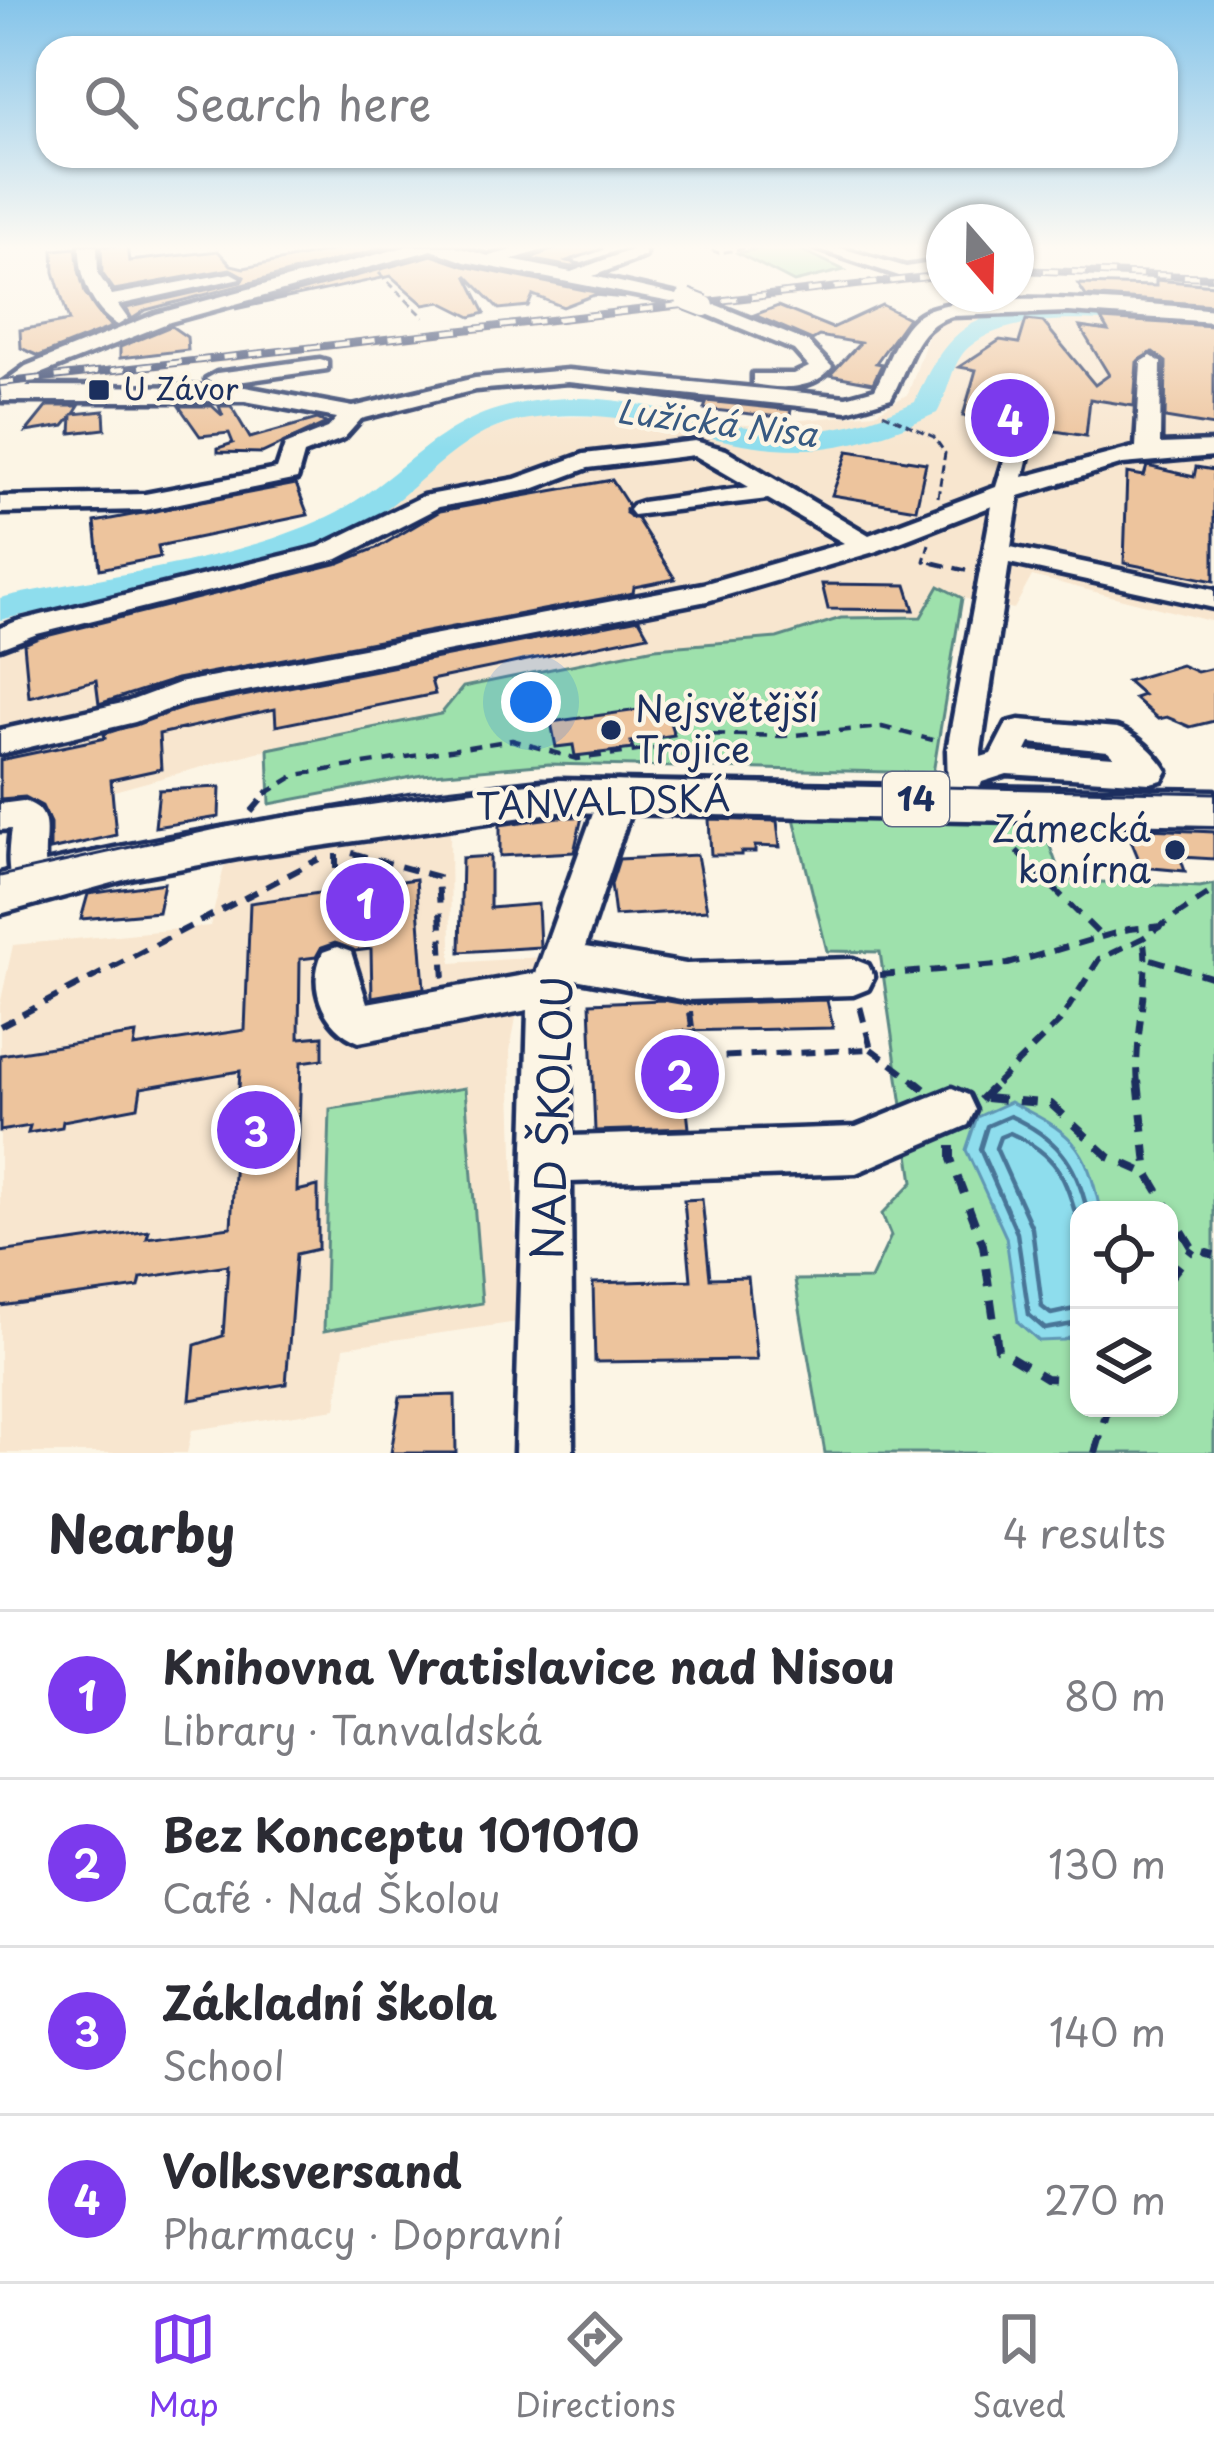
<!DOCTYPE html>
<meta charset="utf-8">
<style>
body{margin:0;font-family:"Playpen Sans",sans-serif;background:#f7f7f7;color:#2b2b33}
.controls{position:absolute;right:36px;bottom:36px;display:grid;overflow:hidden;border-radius:24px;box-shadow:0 3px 9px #0004}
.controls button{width:108px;height:108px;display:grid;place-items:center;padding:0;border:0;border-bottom:3px solid #e1e1e2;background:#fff;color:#2b2b33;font:60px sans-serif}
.compass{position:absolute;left:926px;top:204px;width:108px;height:108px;border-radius:50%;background:#fff;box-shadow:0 3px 9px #0004;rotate:160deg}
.you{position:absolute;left:531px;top:702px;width:42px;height:42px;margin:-30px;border:9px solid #fff;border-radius:50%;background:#1a73e8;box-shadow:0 0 0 18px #1a73e833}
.badge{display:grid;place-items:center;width:78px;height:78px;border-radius:50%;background:#7c3aed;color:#fff;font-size:39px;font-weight:700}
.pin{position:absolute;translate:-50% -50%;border:6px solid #fff;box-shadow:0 3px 12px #0006}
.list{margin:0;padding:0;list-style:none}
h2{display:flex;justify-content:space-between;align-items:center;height:156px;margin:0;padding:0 48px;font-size:51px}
h2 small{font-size:39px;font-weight:400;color:#7c7c81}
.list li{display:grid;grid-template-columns:78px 1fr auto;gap:36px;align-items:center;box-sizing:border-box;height:168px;padding:0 48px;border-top:3px solid #e1e1e2}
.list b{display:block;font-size:45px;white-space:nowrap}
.list p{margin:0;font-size:39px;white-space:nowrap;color:#7c7c81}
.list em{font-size:39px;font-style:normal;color:#7c7c81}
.icon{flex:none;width:66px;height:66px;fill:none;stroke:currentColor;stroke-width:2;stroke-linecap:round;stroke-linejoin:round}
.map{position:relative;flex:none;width:1214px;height:1453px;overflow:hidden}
.search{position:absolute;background:#fff;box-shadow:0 3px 9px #0004;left:36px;right:36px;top:36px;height:132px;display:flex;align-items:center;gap:30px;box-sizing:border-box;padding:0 42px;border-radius:36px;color:#7c7c81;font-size:45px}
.sheet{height:828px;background:#fff}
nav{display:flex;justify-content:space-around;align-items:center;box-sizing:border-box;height:168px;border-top:3px solid #e1e1e2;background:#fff;font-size:33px;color:#7c7c81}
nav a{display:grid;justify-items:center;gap:6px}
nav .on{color:#7c3aed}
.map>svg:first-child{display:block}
.built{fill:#f8e6cf}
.green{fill:#9ee1ac;stroke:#5c8885;stroke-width:3;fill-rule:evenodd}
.water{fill:#8edded;stroke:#6097b4;stroke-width:3}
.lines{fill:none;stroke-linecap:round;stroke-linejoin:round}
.shore{stroke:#497597;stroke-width:4.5}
.river{fill:#8edded;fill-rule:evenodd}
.building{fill:#edc49d;stroke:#1b2f5e;stroke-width:3}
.minor-casing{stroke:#1b2f5e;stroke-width:9}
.major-casing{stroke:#1b2f5e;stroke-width:9}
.path-far3{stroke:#1b2f5e;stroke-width:3;stroke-dasharray:8 4.5;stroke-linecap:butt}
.path-far2{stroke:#1b2f5e;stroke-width:4.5;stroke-dasharray:12 9;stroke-linecap:butt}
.path-far1{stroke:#1b2f5e;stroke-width:6;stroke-dasharray:15 10;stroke-linecap:butt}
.path{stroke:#1b2f5e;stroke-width:8;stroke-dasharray:18 14;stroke-linecap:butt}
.minor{fill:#fcf5e5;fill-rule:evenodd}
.major{fill:#fcf5e5;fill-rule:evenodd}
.tram{stroke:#1b2f5e;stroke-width:3}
.rail-casing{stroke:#1b2f5e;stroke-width:8}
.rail{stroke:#fcf5e5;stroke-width:4.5;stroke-dasharray:14;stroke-linecap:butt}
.minor-bridge-casing{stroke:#1b2f5e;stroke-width:24;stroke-linecap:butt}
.minor-bridge{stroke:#fcf5e5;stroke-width:20}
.poi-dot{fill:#1b2f5e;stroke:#fcf5e5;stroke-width:4.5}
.labels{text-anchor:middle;stroke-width:9;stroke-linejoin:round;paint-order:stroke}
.far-poi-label{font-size:30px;fill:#1b2f5e;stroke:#fcf5e5;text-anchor:start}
.far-water-label{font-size:33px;font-style:italic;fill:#385a82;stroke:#fcf5e5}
.shield{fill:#fcf5e5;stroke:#5e6a86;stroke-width:3}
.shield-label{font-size:33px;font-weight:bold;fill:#1b2f5e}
.poi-label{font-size:36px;fill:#1b2f5e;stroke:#fcf5e5;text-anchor:start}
.street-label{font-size:36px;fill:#1b2f5e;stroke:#fcf5e5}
.near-street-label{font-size:42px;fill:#1b2f5e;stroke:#fcf5e5}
</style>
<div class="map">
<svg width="1214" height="1453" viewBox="0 0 1214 1453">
<rect width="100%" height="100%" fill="#fcf5e5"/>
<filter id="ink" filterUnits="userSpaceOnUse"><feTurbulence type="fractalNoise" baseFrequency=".00833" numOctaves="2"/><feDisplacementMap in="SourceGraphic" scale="24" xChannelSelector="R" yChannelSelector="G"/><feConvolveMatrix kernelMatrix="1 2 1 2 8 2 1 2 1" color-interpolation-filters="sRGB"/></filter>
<g filter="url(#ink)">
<!-- built -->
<g class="built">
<path d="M 1016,266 L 1214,274 L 1214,280 L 1016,273 Z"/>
<path d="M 944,271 L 944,279 L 924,282 L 0,388 L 0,379 Z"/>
<path d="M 1020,312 L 1163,315 L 1214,321 L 1214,622 L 1032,576 L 1014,609 L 962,598 L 939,586 L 921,617 L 841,618 L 777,638 L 655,648 L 463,687 L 441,714 L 268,749 L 0,822 L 0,622 L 303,552 L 377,514 L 469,437 L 528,417 L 600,416 L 748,425 L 875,413 L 908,394 L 931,328 L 949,316 Z"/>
<path d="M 450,827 L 451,963 L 542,957 L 517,1012 L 510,1051 L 518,1322 L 344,1347 L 336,1409 L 192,1430 L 187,1453 L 0,1453 L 0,1005 L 13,945 L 210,926 L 226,859 Z"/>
</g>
<!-- green -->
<g class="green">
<path d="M 771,246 L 793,246 L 844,270 L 794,282 L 738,253 Z"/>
<path d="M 939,586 L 962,598 L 933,773 L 549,764 L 422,775 L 270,804 L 268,749 L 441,714 L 463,687 L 655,648 L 777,638 L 841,618 L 921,617 Z"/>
<path d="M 793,814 L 1040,818 L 1062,880 L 1200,887 L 1214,884 L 1214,1453 L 825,1453 L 795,1280 L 871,1279 L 891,1236 L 882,1214 L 913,1182 L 880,952 L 827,951 ZM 1079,1210 L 1169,1210 L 1169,1408 L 1079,1408 Z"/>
<path d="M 465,1088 L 482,1303 L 324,1331 L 330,1109 Z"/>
</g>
<!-- water -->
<path class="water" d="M 1010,1102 C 1071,1132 1086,1143 1100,1210 L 1079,1210 L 1079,1334 L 1064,1340 L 1039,1341 L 1018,1322 L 1006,1237 L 966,1150 L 977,1117 Z"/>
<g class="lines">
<!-- shore -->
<g class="shore">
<path d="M 1079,1226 C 1065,1177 1059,1155 1010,1133 L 1000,1137 L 996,1148 L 1032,1228 L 1042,1307 L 1051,1314 L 1079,1308"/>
<path d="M 1079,1323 L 1045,1329 L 1029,1315 L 1017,1233 L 980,1149 L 987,1126 L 1010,1116 C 1055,1137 1076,1161 1087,1210"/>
</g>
<!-- river -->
<path class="river" d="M 1082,307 L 1214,319 L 1214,335 C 1151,325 1021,302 969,347 C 951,362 949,393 937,413 C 896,431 852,448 806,449 C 703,451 632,398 518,421 C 447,436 409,507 344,534 C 236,580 114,594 0,620 L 0,598 C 107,574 227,564 327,517 C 399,483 428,424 513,405 C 630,379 704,435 810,431 C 847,429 881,416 915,402 C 953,310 989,310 1082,307 Z"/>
</g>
<!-- building -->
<g class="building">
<path d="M 101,246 L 127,246 L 129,261 L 218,251 L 231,265 L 244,268 L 355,246 L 392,246 L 146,310 L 132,319 L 126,308 L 241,282 L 244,277 L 230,269 L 114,290 L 102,273 Z"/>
<path d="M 559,246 L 601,246 L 602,249 L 567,261 L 581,264 L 571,267 L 529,259 Z"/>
<path d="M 76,248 L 85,293 L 112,327 L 39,356 L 21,348 L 20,330 L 69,321 L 54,272 L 53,250 Z"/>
<path d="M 432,255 L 464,266 L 625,298 L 594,295 L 563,307 L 533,295 L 528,306 L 499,309 L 466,275 L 485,313 L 471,317 L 441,302 L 424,305 L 391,276 L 235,309 Z"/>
<path d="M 1156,280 L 1214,285 L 1214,305 L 1086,296 L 1078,284 L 1156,286 Z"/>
<path d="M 882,305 L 908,318 L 876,363 L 882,364 L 873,383 L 830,375 L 860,343 L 819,336 L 812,340 L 754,315 L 778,306 L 832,328 Z"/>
<path d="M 1101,319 L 1214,326 L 1214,426 L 1165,418 L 1166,362 L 1153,352 L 1137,362 L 1134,406 L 1090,399 L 1086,436 L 963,416 L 976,370 L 959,367 L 1000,340 L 1019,343 L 1026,320 L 1043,322 L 1095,385 L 1109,375 L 1080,327 L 1108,331 Z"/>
<path d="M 171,326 L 187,337 L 188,350 L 120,358 L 120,347 Z"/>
<path d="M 621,392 L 791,410 L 789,418 L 704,409 L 706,404 Z"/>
<path d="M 47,406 L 79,406 L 74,414 L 104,411 L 105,429 L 71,433 L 72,416 L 64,426 L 26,432 Z"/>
<path d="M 179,406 L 212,406 L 223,416 L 219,406 L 231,406 L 250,438 L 317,419 L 326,423 L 262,453 L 218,452 L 218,448 L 233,443 L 229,433 L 200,436 Z"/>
<path d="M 848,451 L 926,463 L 916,509 L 832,495 Z"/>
<path d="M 1147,466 L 1194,477 L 1196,467 L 1214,470 L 1214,581 L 1124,563 L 1127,473 L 1144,476 Z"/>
<path d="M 612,480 L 628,505 L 626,513 L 637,519 L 675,579 L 634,587 L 633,593 L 177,679 L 99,704 L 96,680 L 29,697 L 24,644 L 38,638 L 339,563 L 379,547 L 440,511 Z"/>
<path d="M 296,484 L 308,515 L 158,546 L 160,557 L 100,569 L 95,522 Z"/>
<path d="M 822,584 L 906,585 L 914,610 L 828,609 Z"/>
<path d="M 639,619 L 648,635 L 431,680 L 435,694 L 276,726 L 275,709 L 159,734 L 161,769 L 111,780 L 116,835 L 50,850 L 50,823 L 42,806 L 25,797 L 0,799 L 0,760 L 105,738 L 104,734 L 186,707 Z"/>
<path d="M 1181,665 L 1197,672 L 1214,668 L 1214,721 L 1190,727 L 1167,717 L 1158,719 L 1134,698 L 1143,695 L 1127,681 Z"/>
<path d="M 660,707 L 666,710 L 674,735 L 631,742 L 633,749 L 575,756 L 573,745 L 556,747 L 551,722 Z"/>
<path d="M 220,787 L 219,817 L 155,827 L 159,790 Z"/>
<path d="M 558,817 L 582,817 L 574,852 L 500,856 L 500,825 Z"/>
<path d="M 709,819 L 777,821 L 780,847 L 755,846 L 755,852 L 741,852 L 741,855 L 711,855 Z"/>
<path d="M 1126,828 L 1214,832 L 1214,859 L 1180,857 L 1185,871 L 1142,867 Z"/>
<path d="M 697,855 L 707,910 L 615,916 L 611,884 L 619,859 Z"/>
<path d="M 490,856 L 490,908 L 538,904 L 540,947 L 460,952 L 462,858 Z"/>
<path d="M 416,879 L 424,988 L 372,997 L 371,949 L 355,951 L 335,943 L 321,948 L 316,957 L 300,959 L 299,1038 L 323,1036 L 323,1059 L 301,1062 L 297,1191 L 318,1186 L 318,1249 L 296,1254 L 286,1384 L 190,1400 L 195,1345 L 223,1336 L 228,1265 L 141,1278 L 139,1287 L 0,1306 L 0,1252 L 149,1231 L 147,1238 L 231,1227 L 240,1071 L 141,1088 L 138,1107 L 63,1121 L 62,1127 L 28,1133 L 30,1126 L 0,1131 L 0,1055 L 136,1034 L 134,1047 L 245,1030 L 250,903 Z"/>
<path d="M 164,883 L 158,912 L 81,919 L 88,894 Z"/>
<path d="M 662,1000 L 686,1004 L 827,1000 L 833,1028 L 678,1031 L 689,1128 L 595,1131 L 590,1003 Z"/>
<path d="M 702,1199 L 710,1278 L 748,1277 L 757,1360 L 595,1362 L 593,1283 L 691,1280 L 684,1200 Z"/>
<path d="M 455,1395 L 456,1453 L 391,1453 L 400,1397 Z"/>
</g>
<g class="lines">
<!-- minor casing -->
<g class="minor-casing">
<g id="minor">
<path d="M 80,246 L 97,246 L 98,274 L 112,295 L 231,273 L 240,278 L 118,305 L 128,319 L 118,325 C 92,311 79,276 80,246 Z"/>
<path d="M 408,246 L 452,246 L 489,256 L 528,246 L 555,246 L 511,260 L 571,272 L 639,247 L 645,248 L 645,256 L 593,276 L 695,299 L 686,305 L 465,262 L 432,250 L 170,322 L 40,374 L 26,386 L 245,387 L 353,407 L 475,378 L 568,370 L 846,397 L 875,389 C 888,365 895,334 917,316 C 955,285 1160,304 1214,310 L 1214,322 L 1068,312 L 952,316 C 913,326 909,367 891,398 L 847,411 L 568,382 L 475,390 L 361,419 L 344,438 L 304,454 L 297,479 L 145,510 L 0,513 L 0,497 L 145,494 L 277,469 L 285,445 L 328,428 L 337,418 L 245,401 L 2,401 L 0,385 L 26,366 L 156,314 Z"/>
<path d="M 809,246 L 834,246 L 906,267 L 944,261 L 944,271 L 905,278 Z"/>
<path d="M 704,300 L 808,342 L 832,367 C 813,391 781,389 753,384 L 753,374 L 794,374 L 809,367 L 794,350 L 697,310 L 697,302 Z"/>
<path d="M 1151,356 L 1161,362 L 1160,444 L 1214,442 L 1214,456 L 1123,464 L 1019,496 L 1011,547 L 1214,590 L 1214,608 L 1009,563 L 981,750 L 981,757 L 991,754 L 1007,723 L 1019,720 L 1117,728 C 1136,734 1157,754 1167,771 L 1162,780 L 1150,783 L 1007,774 L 982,782 L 977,795 L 965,799 L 953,795 L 948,786 L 947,750 L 992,506 L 877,551 L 707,601 L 185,703 L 135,722 L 0,754 L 0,730 L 127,702 L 178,683 L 703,584 L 844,543 L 768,499 L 633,515 L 629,510 L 633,505 L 642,502 L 749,487 L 694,455 L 588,468 L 530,490 L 439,507 L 338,559 L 37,634 L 0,648 L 0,628 L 17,621 L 319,547 L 423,496 L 515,479 L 584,454 L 695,441 L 726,450 L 869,535 L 996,487 L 1012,435 L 1020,433 L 1032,440 L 1023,477 L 1136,447 L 1141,362 ZM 1030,743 L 1108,751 L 1114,757 L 1026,751 Z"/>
<path d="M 320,359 L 327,361 L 327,369 L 217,385 L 206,379 L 217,373 Z"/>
<path d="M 618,781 L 630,785 L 636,794 L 585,947 L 686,964 L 853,959 L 868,965 L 874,977 L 868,989 L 853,995 L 686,1000 L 575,979 L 570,994 L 571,1136 L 856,1127 L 952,1088 L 968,1095 L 975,1110 L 968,1125 L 856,1173 L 571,1182 L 573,1453 L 515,1453 L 528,1010 L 359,1042 C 324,1029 306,986 323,952 L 337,947 L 351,952 L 367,1003 L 536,973 L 600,794 L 606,785 Z"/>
<path d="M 23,801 C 54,810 44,832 45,858 C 45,873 52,881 45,896 L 31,900 L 17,896 C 6,874 8,853 11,829 L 0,830 L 0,804 Z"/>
</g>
</g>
<!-- major casing -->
<g class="major-casing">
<path id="major" d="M 558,780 L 1214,791 L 1214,825 L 558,812 L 243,857 L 134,877 L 0,914 L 0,874 C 188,827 367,805 558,780 Z"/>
</g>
<!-- path-far3 -->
<g class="path-far3">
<path d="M 700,246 L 719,253 L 759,246"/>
<path d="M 379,273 L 424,317"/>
<path d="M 883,413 L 934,437 L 945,453 L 938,497"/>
<path d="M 929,544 L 924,561 L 947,566"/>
</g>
<!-- path-far2 -->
<g class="path-far2">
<path d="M 934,563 L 972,572"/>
<path d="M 265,794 L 296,775 L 512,740 L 577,759 L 667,747 L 704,734 L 782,736 L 882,727 L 940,742"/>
</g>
<!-- path-far1 -->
<g class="path-far1">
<path d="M 251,812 L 269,791"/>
<path d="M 999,833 L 1101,936"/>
<path d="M 352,853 L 438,877 L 444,980"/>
<path d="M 336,854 L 336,879"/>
<path d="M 1151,959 L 1214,978"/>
<path d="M 880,975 L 1008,964 L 1129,929 L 1162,926"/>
<path d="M 690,1012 L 696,1058 L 871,1049 L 859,1002"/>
<path d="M 0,1026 L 319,859"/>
<path d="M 871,1049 L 918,1084"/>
<path d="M 996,1084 L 1060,1021 L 1099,959 L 1143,938 L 1214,890"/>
<path d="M 1138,1084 C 1133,1039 1152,976 1143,938"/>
</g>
<!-- path -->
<g class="path">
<path d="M 914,1081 L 924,1089"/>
<path d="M 1138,1081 L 1148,1174 L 1193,1249 L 1214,1255"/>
<path d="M 986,1098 L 1051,1104 L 1109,1157 L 1148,1174"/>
<path d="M 980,1100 L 999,1081"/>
<path d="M 951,1146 L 951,1159 L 983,1245 L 998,1349 L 1046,1378 L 1079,1380"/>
<path d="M 1169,1279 L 1193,1249"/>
<path d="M 1095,1453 L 1108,1408"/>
</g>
<!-- minor -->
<use href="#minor" class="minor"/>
<!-- major -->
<use href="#major" class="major"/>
<!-- tram -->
<path class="tram" d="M 0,876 L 243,822 L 411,793 L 541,778 L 1214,793"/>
<!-- rail casing -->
<g class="rail-casing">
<g id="rail">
<path d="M 1016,270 L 1214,277"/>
<path d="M 0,383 L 944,275"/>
</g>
</g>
<!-- rail -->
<use href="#rail" class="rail"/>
<!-- minor-bridge casing -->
<g class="minor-bridge-casing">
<path id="minor-bridge" d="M 686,299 L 704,306"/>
</g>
<!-- minor-bridge -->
<use href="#minor-bridge" class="minor-bridge"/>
</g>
</g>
<!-- sky -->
<linearGradient id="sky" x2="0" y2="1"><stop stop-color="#84c4ea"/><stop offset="0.55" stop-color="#fefaf3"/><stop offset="1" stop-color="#fefaf3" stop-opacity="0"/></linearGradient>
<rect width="1214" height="449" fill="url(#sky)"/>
<!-- markers -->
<g class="poi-dot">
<rect x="87" y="378" width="24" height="24" rx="6"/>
<circle cx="611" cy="730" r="12"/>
<circle cx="1175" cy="850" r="12"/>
</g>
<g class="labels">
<!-- far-poi labels -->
<g class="far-poi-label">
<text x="123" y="400">U Závor</text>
</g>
<!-- far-water labels -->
<g class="far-water-label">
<text transform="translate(717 423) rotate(7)" y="12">Lužická Nisa</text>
</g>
<!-- shield labels -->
<rect class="shield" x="883" y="772" width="66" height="54" rx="9"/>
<g class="shield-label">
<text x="916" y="811">14</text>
</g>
<!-- poi labels -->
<g class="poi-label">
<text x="635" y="722">Nejsvětější<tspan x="635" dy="41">Trojice</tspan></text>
<text x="1151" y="842" text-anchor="end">Zámecká<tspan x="1151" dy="41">konírna</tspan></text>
</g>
<!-- street labels -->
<g class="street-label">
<text transform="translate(603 802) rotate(-2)" y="13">TANVALDSKÁ</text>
</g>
<!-- near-street labels -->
<g class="near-street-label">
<text transform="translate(553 1118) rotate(-88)" y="15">NAD ŠKOLOU</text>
</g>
</g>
</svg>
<div class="controls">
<button><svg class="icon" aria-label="locate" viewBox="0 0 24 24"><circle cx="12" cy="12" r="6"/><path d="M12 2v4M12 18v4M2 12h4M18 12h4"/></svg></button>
<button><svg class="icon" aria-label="layers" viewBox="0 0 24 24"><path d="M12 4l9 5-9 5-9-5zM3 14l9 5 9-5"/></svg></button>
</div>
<svg class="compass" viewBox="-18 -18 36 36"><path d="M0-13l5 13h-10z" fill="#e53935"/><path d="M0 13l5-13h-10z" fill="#7c7c81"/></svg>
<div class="you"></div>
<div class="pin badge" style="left:365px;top:902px">1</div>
<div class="pin badge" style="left:680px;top:1074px">2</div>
<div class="pin badge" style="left:256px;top:1130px">3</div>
<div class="pin badge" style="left:1010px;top:418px">4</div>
<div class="search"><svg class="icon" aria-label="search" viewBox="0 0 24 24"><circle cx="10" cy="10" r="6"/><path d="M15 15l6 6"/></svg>Search here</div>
</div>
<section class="sheet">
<h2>Nearby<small>4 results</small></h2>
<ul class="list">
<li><span class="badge">1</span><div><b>Knihovna Vratislavice nad Nisou</b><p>Library · Tanvaldská</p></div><em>80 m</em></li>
<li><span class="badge">2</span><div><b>Bez Konceptu 101010</b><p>Café · Nad Školou</p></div><em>130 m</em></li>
<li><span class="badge">3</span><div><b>Základní škola</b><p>School</p></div><em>140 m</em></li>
<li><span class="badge">4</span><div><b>Volksversand</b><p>Pharmacy · Dopravní</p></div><em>270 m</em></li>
</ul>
</section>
<nav>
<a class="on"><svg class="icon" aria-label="map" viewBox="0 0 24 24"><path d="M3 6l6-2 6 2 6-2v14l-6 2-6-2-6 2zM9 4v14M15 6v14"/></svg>Map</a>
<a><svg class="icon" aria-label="directions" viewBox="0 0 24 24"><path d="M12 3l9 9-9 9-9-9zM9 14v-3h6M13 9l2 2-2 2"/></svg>Directions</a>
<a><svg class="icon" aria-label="saved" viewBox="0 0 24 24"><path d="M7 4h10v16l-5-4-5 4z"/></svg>Saved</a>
</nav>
